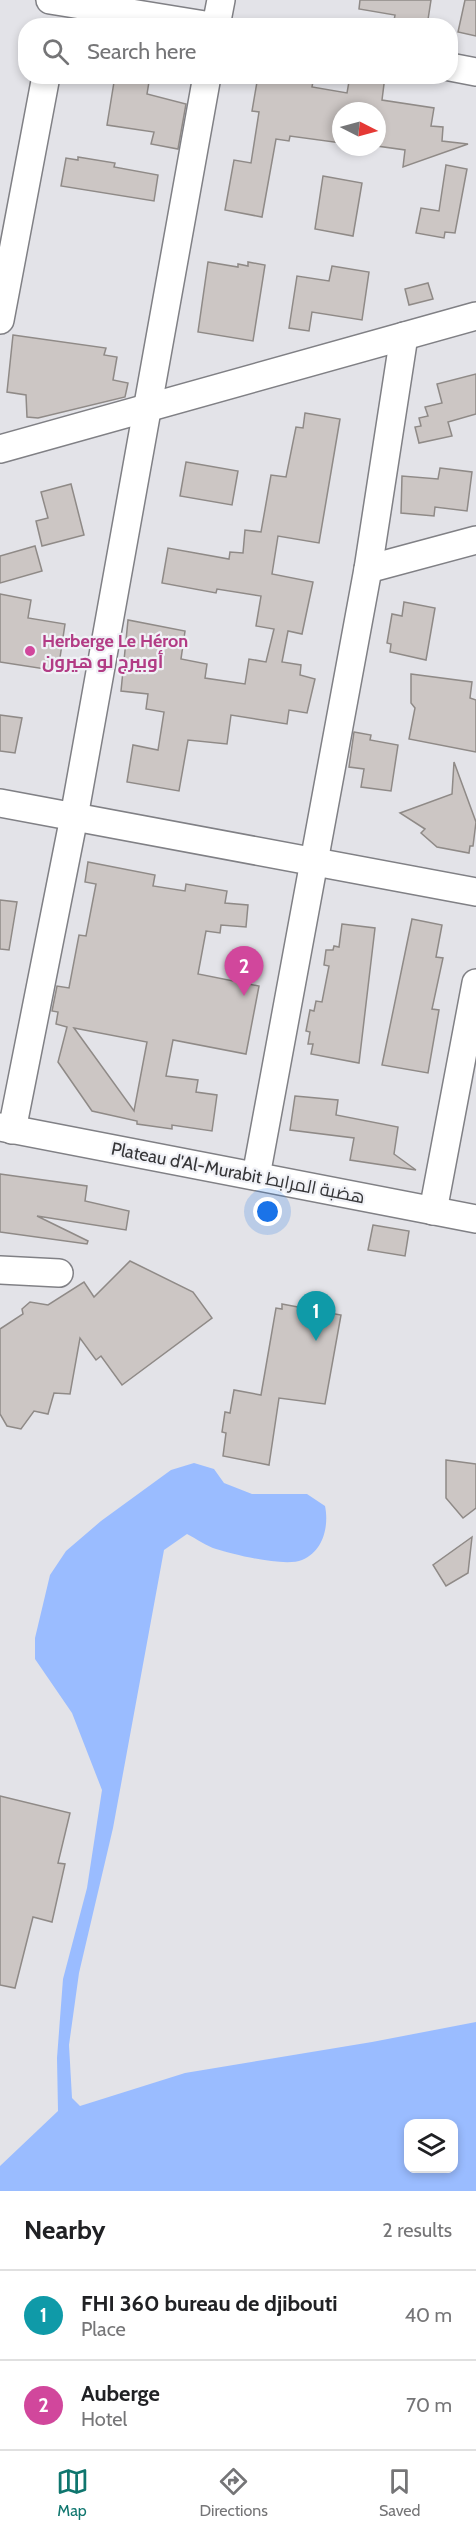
<!DOCTYPE html>
<meta charset="utf-8">
<style>
body{margin:0;font-family:Cabin,Cairo,sans-serif;background:#f2f2f2;color:#202124}
.controls{position:absolute;right:18px;bottom:18px;display:grid;overflow:hidden;border-radius:12px;box-shadow:0 3px 9px #0003}
.controls button{width:54px;height:54px;display:grid;place-items:center;padding:0;border:0;border-bottom:2px solid #e0e0e0;background:#fff;color:#202124;font:30px sans-serif}
.compass{position:absolute;left:332px;top:102px;width:54px;height:54px;border-radius:50%;background:#fff;box-shadow:0 3px 9px #0003;rotate:96deg}
.you{position:absolute;left:268px;top:1212px;width:21px;height:21px;margin:-15px;border:4px solid #fff;border-radius:50%;background:#1a73e8;box-shadow:0 0 0 9px #1a73e833}
.badge{display:grid;place-items:center;width:39px;height:39px;border-radius:50%;background:#0f766e;color:#fff;font-size:20px;font-weight:700}
.pin{position:absolute;translate:-50% -50px;filter:drop-shadow(0 2px 3px #0008)}
.pin::after{content:'';position:absolute;top:32px;width:21px;height:18px;background:inherit;clip-path:polygon(0 0,100% 0,50% 100%)}
.list{margin:0;padding:0;list-style:none}
h2{display:flex;justify-content:space-between;align-items:center;height:78px;margin:0;padding:0 24px;font-size:26px}
h2 small{font-size:20px;font-weight:400;color:#757577}
.list li{display:grid;grid-template-columns:39px 1fr auto;gap:18px;align-items:center;box-sizing:border-box;height:90px;padding:0 24px;border-top:2px solid #e0e0e0}
.list b{display:block;font-size:22px;white-space:nowrap}
.list p{margin:0;font-size:20px;white-space:nowrap;color:#757577}
.list em{font-size:20px;font-style:normal;color:#757577}
.icon{flex:none;width:33px;height:33px;fill:none;stroke:currentColor;stroke-width:2;stroke-linecap:round;stroke-linejoin:round}
.map{position:relative;flex:none;width:476px;height:2191px;overflow:hidden}
.search{position:absolute;background:#fff;box-shadow:0 3px 9px #0003;left:18px;right:18px;top:18px;height:66px;display:flex;align-items:center;gap:15px;box-sizing:border-box;padding:0 21px;border-radius:24px;color:#757577;font-size:22px}
.sheet{height:258px;background:#fff}
nav{display:flex;justify-content:space-around;align-items:center;box-sizing:border-box;height:84px;border-top:2px solid #e0e0e0;background:#fff;font-size:16px;color:#757577}
nav a{display:grid;justify-items:center;gap:3px}
nav .on{color:#0f766e}
.map>svg:first-child{display:block}
.water{fill:#9abcff;fill-rule:evenodd}
.building{fill:#ccc6c4;stroke:#8f8a87;stroke-width:1.5;fill-rule:evenodd}
.lines{fill:none;stroke-linecap:round;stroke-linejoin:round}
.minor-casing{stroke:#808085;stroke-width:30}
.minor{stroke:#fff;stroke-width:27}
.hotel-dot{fill:#d1479c;stroke:#f0f1f6;stroke-width:2}
.labels{text-anchor:middle;stroke-width:4.5;stroke-linejoin:round;paint-order:stroke}
.hotel-label{font-size:18px;font-weight:bold;fill:#b23c85;stroke:#f0f1f6;text-anchor:start}
.street-label{font-size:18px;fill:#353537;stroke:#f0f1f6}
</style>
<div class="map">
<svg width="476" height="2191" viewBox="0 0 476 2191">
<rect width="100%" height="100%" fill="#e3e3e8"/>
<!-- water -->
<path class="water" d="M 194,1463 L 214,1469 L 224,1483 L 252,1494 L 307,1494 L 325,1506 C 329,1525 324,1551 302,1560 C 285,1567 235,1555 216,1549 C 206,1546 197,1539 187,1534 L 164,1550 L 113,1828 L 79,1973 L 69,2045 L 72,2098 L 80,2106 L 185,2073 L 372,2042 L 476,2022 L 476,2191 L 0,2191 L 0,2166 L 58,2111 L 57,2058 L 63,1979 L 87,1888 L 102,1790 L 72,1713 L 35,1659 L 35,1638 L 50,1575 L 66,1551 L 101,1521 L 171,1470 ZM 408,2124 L 454,2124 L 454,2168 L 408,2168 Z"/>
<!-- building -->
<g class="building">
<path d="M 360,0 L 431,0 L 427,26 L 393,26 L 395,15 L 359,9 Z"/>
<path d="M 465,0 L 476,0 L 476,36 L 458,32 Z"/>
<path d="M 115,76 L 150,76 L 147,94 L 186,104 L 178,149 L 151,144 L 154,132 L 107,125 Z"/>
<path d="M 258,76 L 314,76 L 312,87 L 347,93 L 350,76 L 385,76 L 382,100 L 434,108 L 431,126 L 443,127 L 442,141 L 468,144 L 403,167 L 405,150 L 377,146 L 377,111 L 341,111 L 341,143 L 290,136 L 289,141 L 276,139 L 262,217 L 225,210 L 234,160 L 251,163 L 259,112 L 252,111 Z"/>
<path d="M 78,157 L 115,163 L 114,167 L 158,175 L 154,201 L 61,186 L 66,158 L 78,160 Z"/>
<path d="M 446,165 L 467,169 L 455,233 L 445,232 L 444,238 L 416,233 L 421,208 L 439,211 Z"/>
<path d="M 323,176 L 362,183 L 353,236 L 315,229 Z"/>
<path d="M 208,262 L 238,267 L 238,264 L 248,266 L 248,262 L 265,265 L 253,341 L 198,332 Z"/>
<path d="M 332,266 L 369,272 L 362,320 L 312,312 L 309,331 L 289,328 L 297,276 L 329,281 Z"/>
<path d="M 428,283 L 433,299 L 409,305 L 405,289 Z"/>
<path d="M 13,335 L 106,348 L 104,355 L 117,357 L 113,380 L 128,383 L 125,397 L 38,418 L 27,417 L 26,395 L 7,392 Z"/>
<path d="M 476,374 L 476,414 L 448,422 L 452,436 L 419,443 L 415,427 L 421,426 L 419,418 L 428,416 L 425,407 L 442,403 L 437,384 Z"/>
<path d="M 305,413 L 340,419 L 319,543 L 278,536 L 272,574 L 313,582 L 302,634 L 288,631 L 282,662 L 301,665 L 300,675 L 315,679 L 307,713 L 289,710 L 287,724 L 231,715 L 227,744 L 188,740 L 179,791 L 127,782 L 133,745 L 158,750 L 164,712 L 146,709 L 148,694 L 121,691 L 128,620 L 185,631 L 181,659 L 207,664 L 205,678 L 245,684 L 249,659 L 266,662 L 274,629 L 256,626 L 261,596 L 217,589 L 216,593 L 162,583 L 168,548 L 229,559 L 230,552 L 243,553 L 245,530 L 261,532 L 271,475 L 286,477 L 296,427 L 303,428 Z"/>
<path d="M 186,462 L 238,471 L 232,505 L 180,496 Z"/>
<path d="M 440,468 L 472,472 L 467,511 L 435,507 L 434,516 L 401,513 L 402,476 L 438,479 Z"/>
<path d="M 71,484 L 84,535 L 42,546 L 36,521 L 48,518 L 41,492 Z"/>
<path d="M 35,546 L 42,571 L 0,583 L 0,556 Z"/>
<path d="M 0,594 L 31,600 L 28,618 L 65,624 L 58,671 L 0,662 Z"/>
<path d="M 404,602 L 435,608 L 426,660 L 390,652 L 391,644 L 387,643 L 392,614 L 402,616 Z"/>
<path d="M 411,674 L 472,682 L 470,698 L 476,700 L 476,752 L 409,739 L 415,708 L 411,703 Z"/>
<path d="M 0,715 L 22,718 L 15,753 L 0,751 Z"/>
<path d="M 354,732 L 371,735 L 370,740 L 398,745 L 391,791 L 361,787 L 364,769 L 349,767 Z"/>
<path d="M 454,762 L 476,822 L 473,846 L 470,846 L 469,853 L 437,847 L 421,833 L 425,829 L 400,813 L 452,794 Z"/>
<path d="M 88,862 L 155,875 L 153,886 L 185,891 L 186,884 L 227,891 L 225,903 L 248,905 L 246,927 L 221,925 L 220,933 L 206,931 L 198,974 L 259,986 L 246,1054 L 173,1040 L 166,1076 L 198,1080 L 196,1092 L 217,1095 L 212,1131 L 172,1125 L 172,1129 L 137,1124 L 137,1121 L 92,1111 L 58,1062 L 67,1027 L 56,1024 L 58,1012 L 52,1011 L 57,986 L 69,988 L 79,935 L 86,936 L 96,884 L 85,882 ZM 74,1028 L 147,1042 L 134,1111 Z"/>
<path d="M 0,900 L 17,902 L 9,950 L 0,949 Z"/>
<path d="M 412,919 L 442,925 L 436,957 L 443,958 L 432,1009 L 439,1010 L 428,1073 L 382,1065 Z"/>
<path d="M 342,924 L 375,928 L 359,1063 L 311,1054 L 313,1044 L 308,1044 L 310,1032 L 306,1031 L 310,1010 L 314,1011 L 316,1001 L 322,1002 L 329,966 L 324,965 L 326,950 L 333,950 L 334,946 L 339,947 Z"/>
<path d="M 295,1096 L 338,1100 L 336,1115 L 398,1127 L 394,1154 L 416,1170 L 350,1160 L 354,1138 L 290,1130 Z"/>
<path d="M 0,1174 L 87,1186 L 85,1201 L 129,1211 L 126,1230 L 37,1216 L 88,1241 L 87,1244 L 0,1232 Z"/>
<path d="M 373,1225 L 409,1231 L 405,1256 L 368,1250 Z"/>
<path d="M 130,1261 L 193,1292 L 212,1318 L 122,1385 L 101,1356 L 96,1360 L 80,1338 L 70,1394 L 54,1393 L 48,1414 L 34,1411 L 21,1429 L 7,1426 L 0,1414 L 0,1329 L 23,1314 L 22,1309 L 30,1302 L 48,1305 L 84,1282 L 94,1297 Z"/>
<path d="M 282,1304 L 341,1315 L 325,1404 L 279,1398 L 269,1465 L 223,1456 L 226,1433 L 222,1432 L 225,1412 L 230,1413 L 234,1390 L 261,1395 L 276,1308 L 282,1309 Z"/>
<path d="M 446,1460 L 476,1464 L 476,1508 L 463,1518 L 446,1498 Z"/>
<path d="M 472,1537 L 468,1573 L 446,1586 L 433,1565 Z"/>
<path d="M 0,1796 L 70,1813 L 58,1863 L 65,1864 L 52,1922 L 33,1917 L 15,1988 L 0,1985 Z"/>
</g>
<g class="lines">
<!-- minor casing -->
<g class="minor-casing">
<g id="minor">
<path d="M 50,0 L 211,26"/>
<path d="M 216,26 L 221,0"/>
<path d="M 450,67 L 476,72"/>
<path d="M 0,320 L 46,76"/>
<path d="M 0,449 L 476,316"/>
<path d="M 368,569 L 476,540"/>
<path d="M 0,803 L 476,892"/>
<path d="M 0,1127 L 476,1219"/>
<path d="M 12,1130 L 74,817 L 207,76"/>
<path d="M 256,1176 L 368,569 L 404,336"/>
<path d="M 433,1211 L 476,983"/>
<path d="M 0,1270 L 59,1273"/>
</g>
</g>
<!-- minor -->
<use href="#minor" class="minor"/>
</g>
<!-- markers -->
<circle class="hotel-dot" cx="30" cy="651" r="6"/>
<g class="labels">
<!-- hotel labels -->
<g class="hotel-label">
<text x="42" y="647">Herberge Le Héron<tspan x="42" dy="21">أوبيرج لو هيرون</tspan></text>
</g>
<!-- street labels -->
<g class="street-label">
<text transform="translate(238 1173) rotate(11)" y="6">Plateau d'Al-Murabit هضبة المرابط</text>
</g>
</g>
</svg>
<div class="controls">
<button><svg class="icon" aria-label="layers" viewBox="0 0 24 24"><path d="M12 4l9 5-9 5-9-5zM3 14l9 5 9-5"/></svg></button>
</div>
<svg class="compass" viewBox="-18 -18 36 36"><path d="M0-13l5 13h-10z" fill="#e53935"/><path d="M0 13l5-13h-10z" fill="#757577"/></svg>
<div class="you"></div>
<div class="pin badge" style="left:316px;top:1341px;background:#0f9aa8">1</div>
<div class="pin badge" style="left:244px;top:996px;background:#d1479c">2</div>
<div class="search"><svg class="icon" aria-label="search" viewBox="0 0 24 24"><circle cx="10" cy="10" r="6"/><path d="M15 15l6 6"/></svg>Search here</div>
</div>
<section class="sheet">
<h2>Nearby<small>2 results</small></h2>
<ul class="list">
<li><span class="badge" style="background:#0f9aa8">1</span><div><b>FHI 360 bureau de djibouti</b><p>Place</p></div><em>40 m</em></li>
<li><span class="badge" style="background:#d1479c">2</span><div><b>Auberge</b><p>Hotel</p></div><em>70 m</em></li>
</ul>
</section>
<nav>
<a class="on"><svg class="icon" aria-label="map" viewBox="0 0 24 24"><path d="M3 6l6-2 6 2 6-2v14l-6 2-6-2-6 2zM9 4v14M15 6v14"/></svg>Map</a>
<a><svg class="icon" aria-label="directions" viewBox="0 0 24 24"><path d="M12 3l9 9-9 9-9-9zM9 14v-3h6M13 9l2 2-2 2"/></svg>Directions</a>
<a><svg class="icon" aria-label="saved" viewBox="0 0 24 24"><path d="M7 4h10v16l-5-4-5 4z"/></svg>Saved</a>
</nav>
